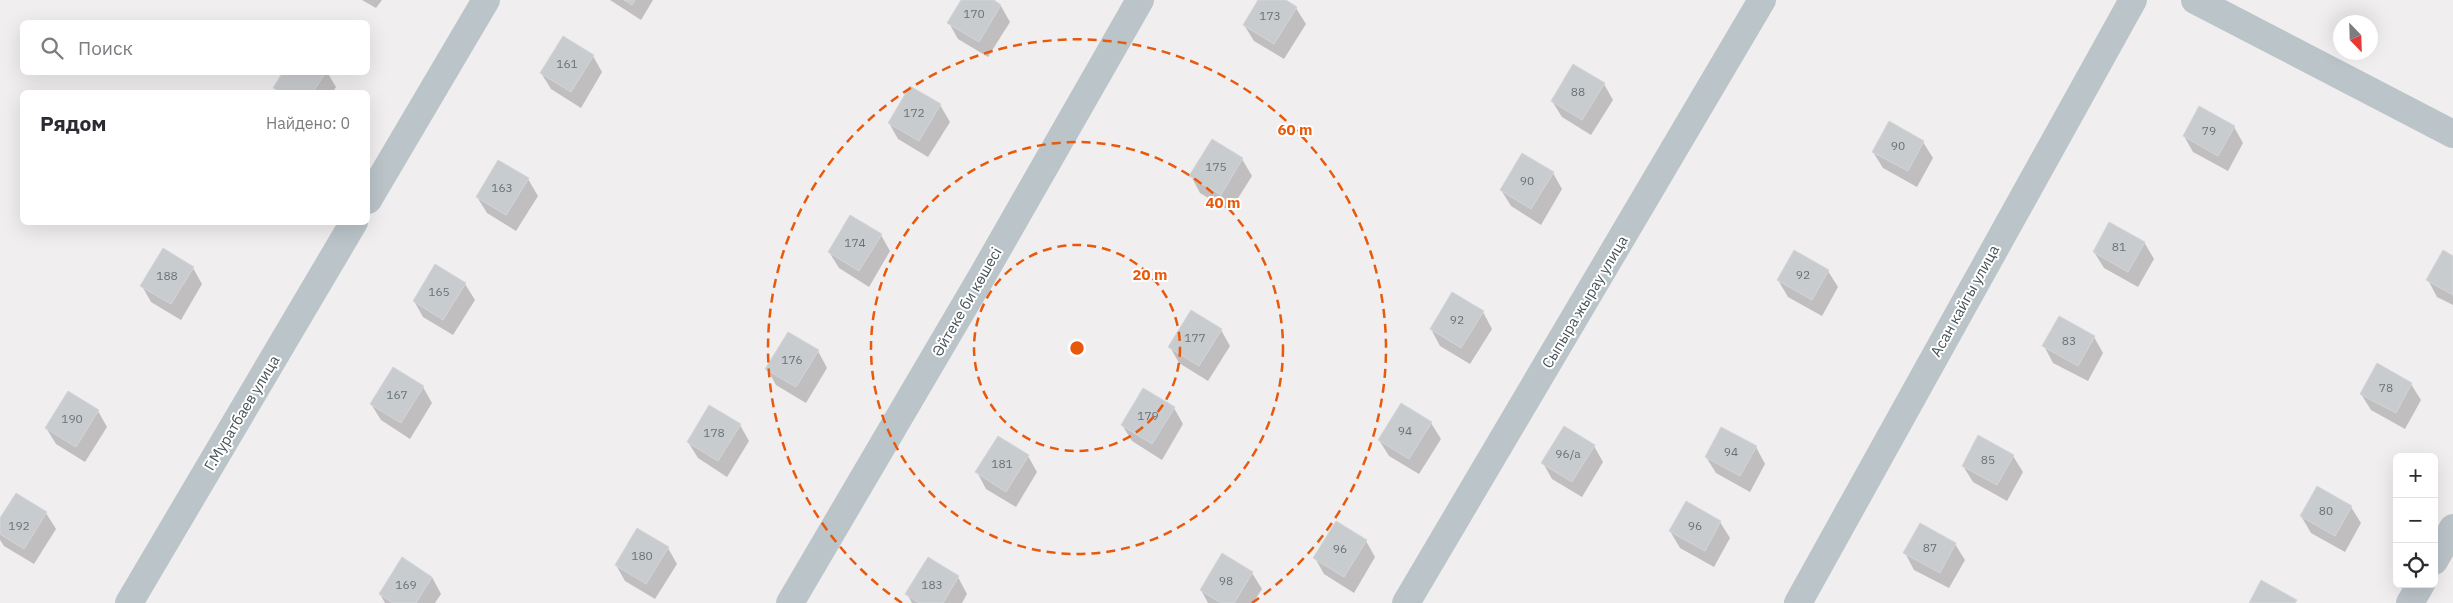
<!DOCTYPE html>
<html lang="ru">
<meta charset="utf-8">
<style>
body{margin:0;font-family:"IBM Plex Sans",sans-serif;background:#f7f7f7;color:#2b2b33}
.controls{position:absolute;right:15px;bottom:15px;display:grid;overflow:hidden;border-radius:8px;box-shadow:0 5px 20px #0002}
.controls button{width:45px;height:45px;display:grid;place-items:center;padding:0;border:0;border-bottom:1px solid #e1e1e2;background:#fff;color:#2b2b33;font:25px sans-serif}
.compass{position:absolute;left:2333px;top:15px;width:45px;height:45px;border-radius:50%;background:#fff;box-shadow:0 5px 20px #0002;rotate:157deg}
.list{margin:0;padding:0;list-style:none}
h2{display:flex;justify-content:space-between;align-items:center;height:65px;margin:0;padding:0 20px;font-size:21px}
h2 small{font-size:16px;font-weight:400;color:#7c7c81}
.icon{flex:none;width:28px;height:28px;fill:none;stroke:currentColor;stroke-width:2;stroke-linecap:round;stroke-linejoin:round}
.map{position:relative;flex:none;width:2453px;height:603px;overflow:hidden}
.search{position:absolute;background:#fff;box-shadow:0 5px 20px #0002;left:20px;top:20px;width:350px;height:55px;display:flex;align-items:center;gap:12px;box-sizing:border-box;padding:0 18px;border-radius:8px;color:#7c7c81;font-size:19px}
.panel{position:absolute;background:#fff;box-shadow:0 5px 20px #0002;left:20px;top:90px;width:350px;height:135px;border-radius:8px}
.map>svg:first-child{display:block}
.shadow{fill:#0003}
.building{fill:#c9cccf;stroke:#d3d6d9}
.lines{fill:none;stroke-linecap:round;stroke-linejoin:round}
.minor{stroke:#bbc4c9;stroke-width:28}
.ring{fill:none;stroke:#e8590c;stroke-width:2.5;stroke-dasharray:9 6}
.labels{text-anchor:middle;stroke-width:4;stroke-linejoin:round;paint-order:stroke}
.number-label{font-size:12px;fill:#687276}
.street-label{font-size:15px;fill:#485459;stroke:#fff}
.centre{fill:#e8590c;stroke:#fff;stroke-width:2.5}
.ring-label{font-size:15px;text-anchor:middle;font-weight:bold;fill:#e8590c;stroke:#fff;stroke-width:4;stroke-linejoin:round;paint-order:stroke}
</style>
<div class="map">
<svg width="2453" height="603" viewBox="0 0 2453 603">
<rect width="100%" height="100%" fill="#f0eeef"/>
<!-- shadow -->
<g class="shadow">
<path d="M 362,0 L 382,0 L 376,8 Z"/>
<path d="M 610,0 L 653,0 L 641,20 Z"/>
<path d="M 963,0 L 991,0 L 1001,6 L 1010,22 L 988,57 L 958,39 L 949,23 Z"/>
<path d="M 1260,0 L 1284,0 L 1296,8 L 1306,24 L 1284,59 L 1254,41 L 1244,25 Z"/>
<path d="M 593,56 L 602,72 L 581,108 L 551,89 L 541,73 Z"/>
<path d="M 284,72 L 327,72 L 336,87 L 333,92 L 277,92 L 275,88 Z"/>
<path d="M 1604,84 L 1613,100 L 1591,135 L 1562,117 L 1552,101 Z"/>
<path d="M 940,105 L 950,122 L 928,157 L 898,139 L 889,123 Z"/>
<path d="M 1889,123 L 1923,142 L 1933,158 L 1917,187 L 1883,168 L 1873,152 Z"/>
<path d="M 2234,127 L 2243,143 L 2228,171 L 2193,152 L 2184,136 Z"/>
<path d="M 1213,141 L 1242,159 L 1252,176 L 1230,211 L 1200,193 L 1191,176 Z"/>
<path d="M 499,162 L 528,179 L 538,196 L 516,231 L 487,213 L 477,197 Z"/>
<path d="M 1553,173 L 1562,189 L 1541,225 L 1511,206 L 1501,190 Z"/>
<path d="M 881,235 L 890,251 L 869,287 L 839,268 L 829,252 Z"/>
<path d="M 2144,242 L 2154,259 L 2138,287 L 2104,268 L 2094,252 Z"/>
<path d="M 2453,257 L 2453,305 L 2437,297 L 2428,280 Z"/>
<path d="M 193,268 L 202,284 L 181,320 L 151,302 L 142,286 Z"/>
<path d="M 1828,271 L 1838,287 L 1822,316 L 1788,297 L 1778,280 Z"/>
<path d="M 465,284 L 475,300 L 453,335 L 423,317 L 414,301 Z"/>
<path d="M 1483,312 L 1492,329 L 1470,364 L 1440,346 L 1431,329 Z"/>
<path d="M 1221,330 L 1230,346 L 1208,381 L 1179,363 L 1170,347 Z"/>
<path d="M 2094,337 L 2103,353 L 2088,381 L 2053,363 L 2044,346 Z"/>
<path d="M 818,351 L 827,368 L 806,403 L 776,385 L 767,369 Z"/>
<path d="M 2377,365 L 2411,384 L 2421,400 L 2405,429 L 2371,410 L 2361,394 Z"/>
<path d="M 423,387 L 432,403 L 410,439 L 381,420 L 371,404 Z"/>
<path d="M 1174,408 L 1183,424 L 1162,460 L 1132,441 L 1122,425 Z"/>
<path d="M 98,411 L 107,427 L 85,462 L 56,444 L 46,428 Z"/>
<path d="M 1431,423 L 1441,439 L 1419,474 L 1389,456 L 1379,440 Z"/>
<path d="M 740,425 L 749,441 L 727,477 L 698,458 L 688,442 Z"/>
<path d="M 1594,446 L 1603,462 L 1582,497 L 1552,479 L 1543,463 Z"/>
<path d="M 1756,447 L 1765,464 L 1750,492 L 1716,473 L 1706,457 Z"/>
<path d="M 1028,456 L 1037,472 L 1016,507 L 986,489 L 977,472 Z"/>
<path d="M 2013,456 L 2023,472 L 2007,501 L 1973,482 L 1963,466 Z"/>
<path d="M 2351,507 L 2361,523 L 2345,552 L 2311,533 L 2301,516 Z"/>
<path d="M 46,513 L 56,529 L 34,564 L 4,546 L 0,540 L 0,521 Z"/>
<path d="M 1720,522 L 1730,538 L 1714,567 L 1680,548 L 1670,531 Z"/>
<path d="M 1366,541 L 1375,557 L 1354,593 L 1324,574 L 1315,558 Z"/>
<path d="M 1955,544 L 1965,560 L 1949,588 L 1914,570 L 1905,553 Z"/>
<path d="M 668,548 L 677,564 L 655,599 L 625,581 L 616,565 Z"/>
<path d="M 1252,573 L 1262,589 L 1253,603 L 1208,603 L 1201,590 Z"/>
<path d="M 432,577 L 441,594 L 435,603 L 385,603 L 380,594 Z"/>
<path d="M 958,577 L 967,594 L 962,603 L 912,603 L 907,594 Z"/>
</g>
<!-- building -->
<g class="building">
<path d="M 624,0 L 635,0 L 632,5 Z"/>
<path d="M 961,0 L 994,0 L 1001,5 L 979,42 L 947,23 Z"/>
<path d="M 1258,0 L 1286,0 L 1297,7 L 1274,44 L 1243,25 Z"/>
<path d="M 563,36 L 594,55 L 571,92 L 540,73 Z"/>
<path d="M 1573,64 L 1605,83 L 1582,120 L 1551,101 Z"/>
<path d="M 283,72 L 326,72 L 313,92 L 281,92 L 273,88 Z"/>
<path d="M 910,86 L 941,104 L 919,141 L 888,123 Z"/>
<path d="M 2199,106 L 2235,126 L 2218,156 L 2183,136 Z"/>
<path d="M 1889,121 L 1924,141 L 1908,171 L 1872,152 Z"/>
<path d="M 1212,139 L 1243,158 L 1221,195 L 1189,176 Z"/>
<path d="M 1522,153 L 1554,172 L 1531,209 L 1500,190 Z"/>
<path d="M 498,160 L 529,178 L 506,215 L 476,197 Z"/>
<path d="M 850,215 L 882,234 L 859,271 L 828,252 Z"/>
<path d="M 2109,222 L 2145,242 L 2128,272 L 2093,252 Z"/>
<path d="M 163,248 L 194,267 L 171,304 L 140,286 Z"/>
<path d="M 1794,250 L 1829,270 L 1812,300 L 1777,280 Z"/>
<path d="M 2443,250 L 2453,256 L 2453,295 L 2426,280 Z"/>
<path d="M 435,264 L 466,283 L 443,320 L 413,301 Z"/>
<path d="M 1452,292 L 1484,311 L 1461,348 L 1430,329 Z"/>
<path d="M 1191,310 L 1222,329 L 1199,366 L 1168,347 Z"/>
<path d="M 2059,316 L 2095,336 L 2078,366 L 2042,346 Z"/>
<path d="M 788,332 L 819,350 L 796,387 L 765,369 Z"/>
<path d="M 2377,363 L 2412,383 L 2396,413 L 2360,394 Z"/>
<path d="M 393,367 L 424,386 L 401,423 L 370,404 Z"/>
<path d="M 1143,388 L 1175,407 L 1152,444 L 1121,425 Z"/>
<path d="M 68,391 L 99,410 L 76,447 L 45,428 Z"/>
<path d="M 1401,403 L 1432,422 L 1409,459 L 1378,440 Z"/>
<path d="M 709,405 L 741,424 L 718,461 L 687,442 Z"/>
<path d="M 1564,426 L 1595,445 L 1572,482 L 1541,463 Z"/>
<path d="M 1721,427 L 1757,446 L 1740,476 L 1705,457 Z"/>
<path d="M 1978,435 L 2014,455 L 1997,485 L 1962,466 Z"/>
<path d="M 998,436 L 1029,455 L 1006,492 L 975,472 Z"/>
<path d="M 2317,486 L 2352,506 L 2335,536 L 2300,516 Z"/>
<path d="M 16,493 L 47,512 L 24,549 L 0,534 L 0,518 Z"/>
<path d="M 1686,501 L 1721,521 L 1705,551 L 1669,531 Z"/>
<path d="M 1336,521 L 1367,540 L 1344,577 L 1313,558 Z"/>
<path d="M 1920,523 L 1956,543 L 1940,573 L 1903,553 Z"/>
<path d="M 637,528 L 669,547 L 646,584 L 615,565 Z"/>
<path d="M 1222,553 L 1253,572 L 1234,603 L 1221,603 L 1200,590 Z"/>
<path d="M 402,557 L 432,577 L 416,603 L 393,603 L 379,594 Z"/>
<path d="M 928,557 L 959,576 L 943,603 L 919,603 L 905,594 Z"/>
<path d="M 2261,580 L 2297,600 L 2295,603 L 2249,603 Z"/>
</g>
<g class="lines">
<!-- minor -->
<g class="minor">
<path d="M 2195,0 L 2453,134"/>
<path d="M 368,200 L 486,0"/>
<path d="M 2434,561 L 2453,528"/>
<path d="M 129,603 L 354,222"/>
<path d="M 790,603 L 985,271 L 1140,0"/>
<path d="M 1406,603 L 1762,0"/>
<path d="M 1798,603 L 2133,0"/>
<path d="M 2410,603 L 2421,584"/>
</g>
</g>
<!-- distance rings -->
<g class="ring">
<circle cx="1077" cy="348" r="103"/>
<circle cx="1077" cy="348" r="206"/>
<path d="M902 603A309 309 0 1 1 1252 603"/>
</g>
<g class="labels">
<!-- number labels -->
<g class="number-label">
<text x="974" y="18">170</text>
<text x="1270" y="20">173</text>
<text x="567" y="68">161</text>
<text x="1578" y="96">88</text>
<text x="914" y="117">172</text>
<text x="2209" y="135">79</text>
<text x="1898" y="150">90</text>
<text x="1216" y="171">175</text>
<text x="1527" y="185">90</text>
<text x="502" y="192">163</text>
<text x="855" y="247">174</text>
<text x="2119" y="251">81</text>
<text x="1803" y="279">92</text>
<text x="167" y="280">188</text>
<text x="439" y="296">165</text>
<text x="1457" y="324">92</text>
<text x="1195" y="342">177</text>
<text x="2069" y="345">83</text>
<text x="792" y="364">176</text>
<text x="2386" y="392">78</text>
<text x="397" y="399">167</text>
<text x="1148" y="420">179</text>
<text x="72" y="423">190</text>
<text x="1405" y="435">94</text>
<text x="714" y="437">178</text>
<text x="1731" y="456">94</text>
<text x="1568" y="458">96/а</text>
<text x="1988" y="464">85</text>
<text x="1002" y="468">181</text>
<text x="2326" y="515">80</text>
<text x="19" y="530">192</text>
<text x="1695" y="530">96</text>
<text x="1930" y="552">87</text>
<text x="1340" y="553">96</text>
<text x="642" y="560">180</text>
<text x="1226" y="585">98</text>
<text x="406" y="589">169</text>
<text x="932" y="589">183</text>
</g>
<!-- street labels -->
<g class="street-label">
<text transform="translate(1965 301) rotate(-61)" y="5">Асан кайгы улица</text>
<text transform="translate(967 302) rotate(-60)" y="5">Әйтеке би көшесі</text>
<text transform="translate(1585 302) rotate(-59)" y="5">Сыпыра жырау улица</text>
<text transform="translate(242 413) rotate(-59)" y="5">Г.Муратбаев улица</text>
</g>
</g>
<circle cx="1077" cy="348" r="8" class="centre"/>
<g class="ring-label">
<text x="1295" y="135">60 m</text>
<text x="1223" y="208">40 m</text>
<text x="1150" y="280">20 m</text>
</g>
</svg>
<div class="controls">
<button>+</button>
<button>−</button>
<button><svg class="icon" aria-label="locate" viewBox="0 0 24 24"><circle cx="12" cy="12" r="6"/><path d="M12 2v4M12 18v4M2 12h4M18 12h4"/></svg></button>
</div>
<svg class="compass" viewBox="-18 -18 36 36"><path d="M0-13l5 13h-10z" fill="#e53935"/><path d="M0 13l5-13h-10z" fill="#7c7c81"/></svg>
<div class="search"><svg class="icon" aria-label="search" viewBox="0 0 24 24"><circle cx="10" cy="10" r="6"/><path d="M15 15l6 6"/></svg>Поиск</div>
<section class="panel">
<h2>Рядом<small>Найдено: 0</small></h2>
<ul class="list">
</ul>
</section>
</div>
